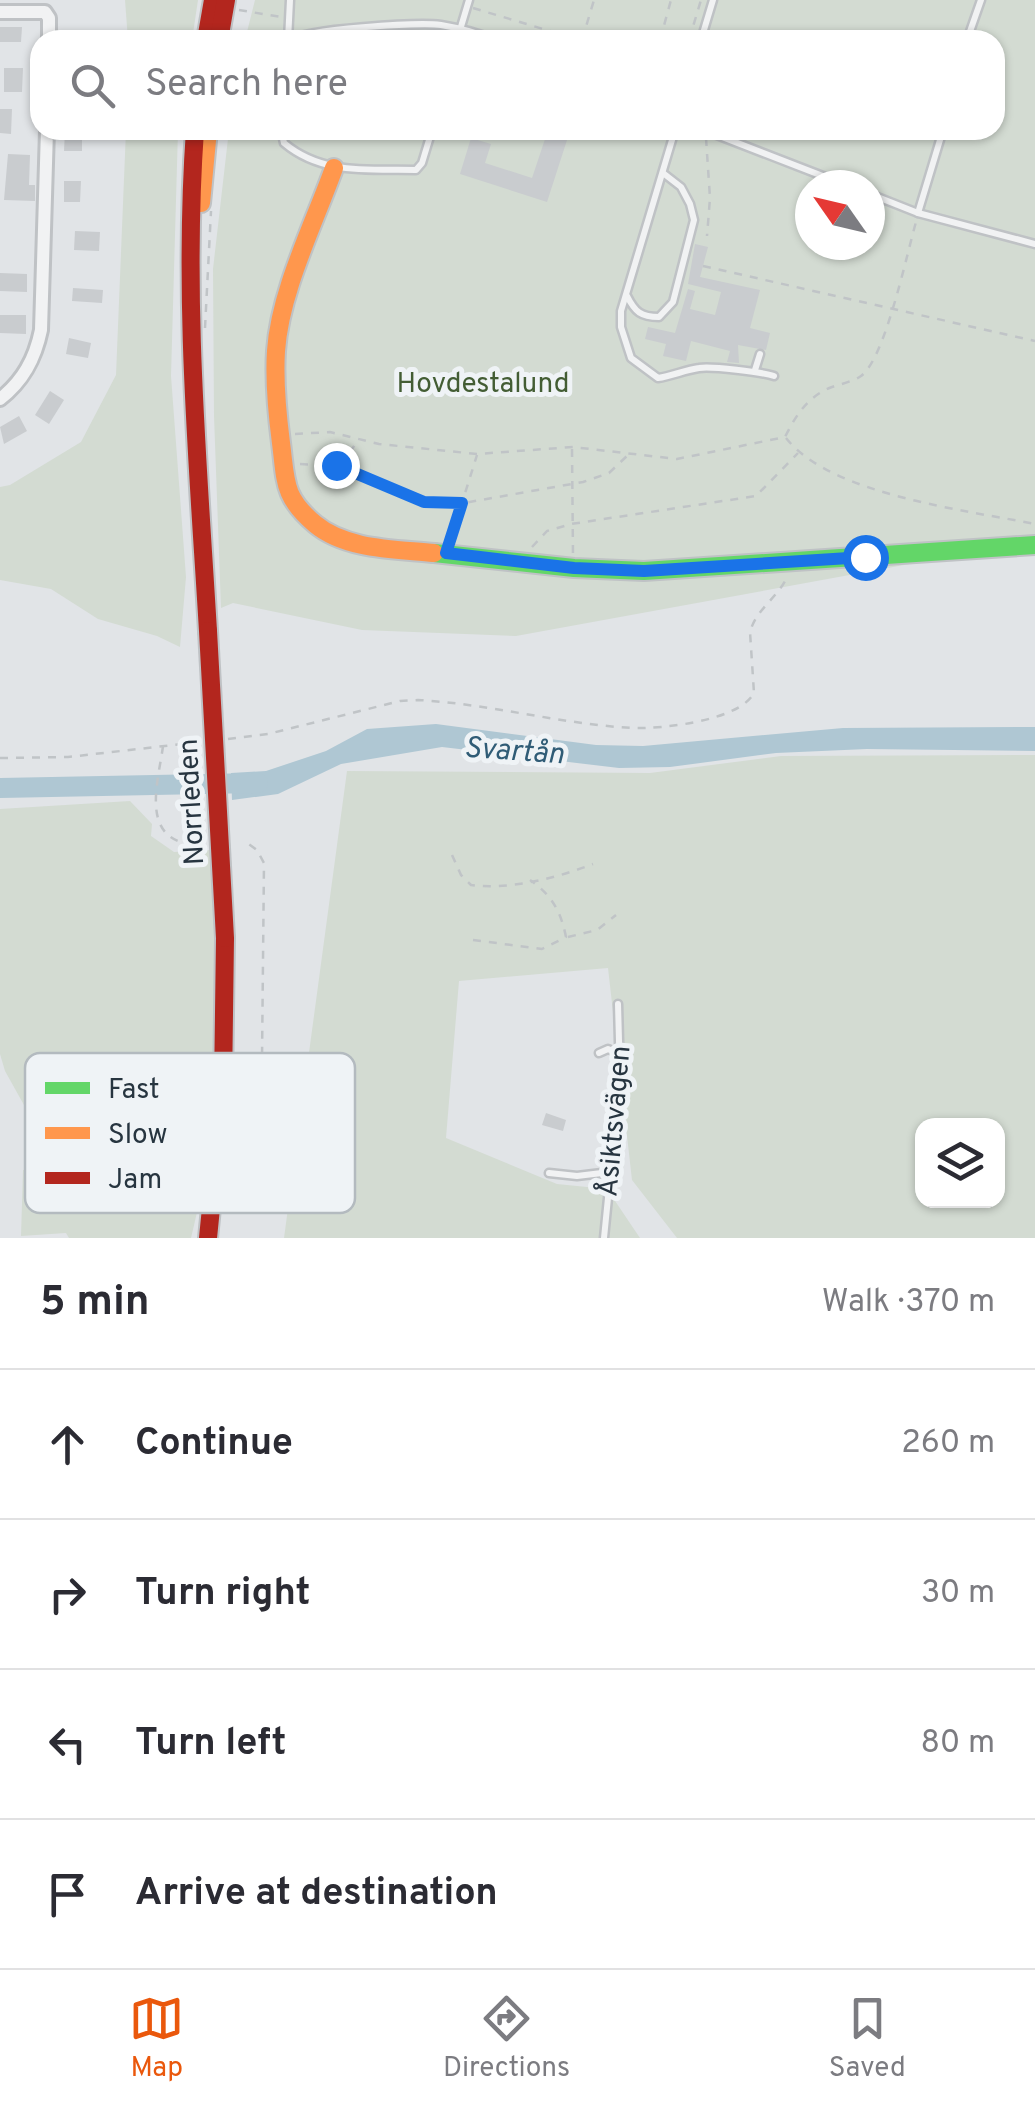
<!DOCTYPE html>
<meta charset="utf-8">
<style>
body{margin:0;font-family:Overpass,sans-serif;background:#f2f2f3;color:#2b2b33}
.controls{position:absolute;right:30px;bottom:30px;display:grid;overflow:hidden;border-radius:20px;box-shadow:0 2px 8px #0004}
.controls button{width:90px;height:90px;display:grid;place-items:center;padding:0;border:0;border-bottom:2px solid #e1e1e2;background:#fff;color:#2b2b33;font:50px sans-serif}
.compass{position:absolute;left:795px;top:170px;width:90px;height:90px;border-radius:50%;background:#fff;box-shadow:0 2px 8px #0004;rotate:304deg}
.stop{position:absolute;width:30px;height:30px;margin:-22px;border:8px solid #1a73e8;border-radius:50%;background:#fff}
.stop.end{background:#1a73e8;border-color:#fff;box-shadow:0 2px 10px #0008}
.list{margin:0;padding:0;list-style:none}
h2{display:flex;justify-content:space-between;align-items:center;height:130px;margin:0;padding:0 40px;font-size:42px}
h2 small{font-size:32px;font-weight:400;color:#7c7c81}
.list li{display:grid;grid-template-columns:65px 1fr auto;gap:30px;align-items:center;box-sizing:border-box;height:150px;padding:0 40px;border-top:2px solid #e1e1e2}
.list b{display:block;font-size:38px;white-space:nowrap}
.list em{font-size:32px;font-style:normal;color:#7c7c81}
.icon{flex:none;width:55px;height:55px;fill:none;stroke:currentColor;stroke-width:2;stroke-linecap:round;stroke-linejoin:round}
.map{position:relative;flex:none;width:1035px;height:1238px;overflow:hidden}
.search{position:absolute;background:#fff;box-shadow:0 2px 8px #0004;left:30px;right:30px;top:30px;height:110px;display:flex;align-items:center;gap:25px;box-sizing:border-box;padding:0 35px;border-radius:30px;color:#7c7c81;font-size:38px}
.sheet{height:730px;background:#fff}
nav{display:flex;justify-content:space-around;align-items:center;box-sizing:border-box;height:140px;border-top:2px solid #e1e1e2;background:#fff;font-size:28px;color:#7c7c81}
nav a{display:grid;justify-items:center;gap:5px}
nav .on{color:#ea580c}
.map>svg:first-child{display:block}
.green{fill:#d3dbd2;fill-rule:evenodd}
.water{fill:#afc7d3}
.lines{fill:none;stroke-linecap:round;stroke-linejoin:round}
.river{stroke:#afc7d3;stroke-width:20}
.building{fill:#c9cccf}
.lane-casing{stroke:#bfc2c5;stroke-width:11}
.street-casing{stroke:#bfc2c5;stroke-width:18}
.fast-casing{stroke:#bfc2c5;stroke-width:22}
.slow-casing{stroke:#bfc2c5;stroke-width:22}
.jam-casing{stroke:#bfc2c5;stroke-width:22}
.path{stroke:#c0c4c7;stroke-width:2.5;stroke-dasharray:8 8;stroke-linecap:butt}
.lane{stroke:#f1f2f3;stroke-width:6}
.street{stroke:#f1f2f3;stroke-width:12}
.fast{stroke:#63d668;stroke-width:18}
.slow{stroke:#ff974d;stroke-width:18}
.jam{stroke:#b3261e;stroke-width:18}
.jam-bridge-casing{stroke:#bfc2c5;stroke-width:22;stroke-linecap:butt}
.jam-bridge{stroke:#b3261e;stroke-width:18}
.route{stroke:#1a73e8;stroke-width:12}
.labels{text-anchor:middle;stroke-width:10;stroke-linejoin:round;paint-order:stroke}
.park-label{font-size:28px;fill:#435d34;stroke:#eff3f6}
.street-label{font-size:28px;fill:#273540;stroke:#eff3f6}
.water-label{font-size:30px;font-style:italic;fill:#305c76;stroke:#eff3f6}
.key{fill:#eff3f6;stroke:#b3babf;stroke-width:2.5}
.key-label{font-size:28px;fill:#273540}
</style>
<div class="map">
<svg width="1035" height="1238" viewBox="0 0 1035 1238">
<rect width="100%" height="100%" fill="#e1e4e7"/>
<!-- green -->
<g class="green">
<path d="M 125,0 L 198,0 L 192,40 L 128,40 Z"/>
<path d="M 255,0 L 1035,0 L 1035,554 L 926,561 L 516,636 L 362,630 L 233,603 L 221,608 L 214,416 L 213,269 L 229,130 L 995,130 L 995,40 L 245,40 ZM 810,185 L 870,185 L 870,245 L 810,245 Z"/>
<path d="M 126,130 L 178,130 L 171,376 L 186,577 L 180,647 L 157,636 L 98,619 L 51,589 L 0,580 L 0,487 L 10,485 L 81,442 L 116,375 Z"/>
<path d="M 1035,755 L 1035,1238 L 677,1238 L 632,1180 L 608,968 L 459,981 L 446,1138 L 557,1184 L 607,1189 L 640,1238 L 284,1238 L 347,771 L 650,773 L 781,756 ZM 922,1126 L 998,1126 L 998,1200 L 922,1200 Z"/>
<path d="M 130,801 L 152,824 L 151,836 L 174,852 L 211,850 C 220,978 223,1113 191,1238 L 69,1238 L 66,1233 L 21,1236 L 23,1170 L 83,1164 L 88,1115 L 24,1105 L 5,1071 L 0,1054 L 0,809 Z"/>
</g>
<!-- water -->
<path class="water" d="M 436,724 L 596,745 L 643,746 L 843,728 L 1035,727 L 1035,751 L 867,749 L 776,753 L 670,767 L 619,768 L 442,747 L 341,764 L 278,794 L 232,800 L 231,773 L 266,771 L 326,751 L 367,729 Z"/>
<g class="lines">
<!-- river -->
<path class="river" d="M 0,788 L 258,783"/>
</g>
<!-- building -->
<g class="building">
<path d="M 0,27 L 22,27 L 21,42 L 0,42 Z"/>
<path d="M 4,68 L 23,68 L 22,92 L 4,92 Z"/>
<path d="M 0,109 L 12,109 L 11,134 L 0,133 Z"/>
<path d="M 65,130 L 82,130 L 82,151 L 64,151 Z"/>
<path d="M 548,130 L 568,137 L 547,202 L 460,174 L 471,138 L 491,144 L 485,163 L 532,178 Z"/>
<path d="M 8,154 L 30,155 L 29,185 L 35,185 L 35,201 L 4,200 Z"/>
<path d="M 64,181 L 81,181 L 80,202 L 64,202 Z"/>
<path d="M 75,231 L 100,232 L 99,251 L 74,250 Z"/>
<path d="M 695,244 L 708,247 L 700,277 L 760,290 L 750,328 L 770,333 L 766,350 L 738,345 L 739,363 L 727,362 L 730,351 L 691,341 L 686,361 L 663,356 L 666,344 L 645,339 L 648,327 L 675,333 L 688,289 L 695,291 L 690,309 L 715,315 L 721,292 L 688,284 Z"/>
<path d="M 0,273 L 27,274 L 27,292 L 0,291 Z"/>
<path d="M 73,288 L 103,290 L 102,303 L 72,301 Z"/>
<path d="M 0,315 L 26,315 L 26,334 L 0,333 Z"/>
<path d="M 69,338 L 91,343 L 88,358 L 66,354 Z"/>
<path d="M 50,391 L 64,400 L 49,424 L 35,415 Z"/>
<path d="M 19,416 L 27,431 L 4,444 L 0,427 Z"/>
<path d="M 546,1113 L 566,1120 L 563,1131 L 542,1125 Z"/>
</g>
<g class="lines">
<!-- lane casing -->
<g class="lane-casing">
<g id="lane">
<path d="M 288,40 L 290,0"/>
<path d="M 291,40 C 305,29 419,22 441,25 C 459,28 478,33 495,40"/>
<path d="M 457,40 L 469,0"/>
<path d="M 701,40 L 713,0"/>
<path d="M 967,40 L 981,0"/>
<path d="M 281,130 L 284,143 C 322,175 368,169 416,170 L 422,163 L 432,130"/>
<path d="M 675,130 L 621,311 L 621,327 L 631,358 L 658,378 C 672,376 685,370 699,368 C 711,366 762,372 774,376"/>
<path d="M 704,130 L 846,185"/>
<path d="M 870,194 L 918,213 L 1035,244"/>
<path d="M 918,213 L 943,130"/>
<path d="M 627,296 C 635,312 641,317 659,317 L 673,302 L 694,220 L 690,204 L 681,187 L 663,173"/>
<path d="M 755,370 L 760,354"/>
<path d="M 599,1053 L 608,1049 L 620,1054"/>
<path d="M 549,1173 L 577,1176 L 610,1172"/>
<path d="M 604,1238 L 620,1078 L 618,1004"/>
</g>
</g>
<!-- street casing -->
<g class="street-casing">
<g id="street">
<path d="M 0,12 L 45,12 L 49,18 L 49,40"/>
<path d="M 0,399 C 23,381 35,359 41,330 L 47,130"/>
</g>
</g>
<!-- fast casing -->
<g class="fast-casing">
<path id="fast" d="M 434,553 L 574,568 L 644,571 L 1035,545"/>
</g>
<!-- slow casing -->
<g class="slow-casing">
<g id="slow">
<path d="M 334,168 C 314,224 280,291 276,351 C 274,382 277,412 281,443 C 286,482 283,497 315,524 C 346,550 396,549 434,553"/>
<path d="M 201,203 L 208,130"/>
</g>
</g>
<!-- jam casing -->
<g class="jam-casing">
<g id="jam">
<path d="M 206,40 L 213,0"/>
<path d="M 219,40 L 226,0"/>
<path d="M 195,130 C 183,298 198,464 208,631"/>
<path d="M 208,1238 L 223,1088 L 225,938"/>
</g>
</g>
<!-- path -->
<g class="path">
<path d="M 473,8 L 580,40"/>
<path d="M 239,10 L 281,17"/>
<path d="M 582,40 L 594,0"/>
<path d="M 660,40 L 671,0"/>
<path d="M 689,40 L 701,0"/>
<path d="M 706,138 L 710,198 L 707,236"/>
<path d="M 703,266 L 1035,341"/>
<path d="M 205,328 L 211,211"/>
<path d="M 295,434 L 330,432 L 379,444 L 477,454 L 573,447 L 677,459 L 785,437 C 796,415 808,396 832,387 C 841,384 854,381 861,376 C 885,359 907,253 916,222"/>
<path d="M 786,438 C 831,495 965,510 1035,524"/>
<path d="M 572,449 L 573,556"/>
<path d="M 300,464 L 341,466 L 424,502 L 458,504 L 583,482 L 609,473 L 628,455"/>
<path d="M 341,466 L 358,440"/>
<path d="M 451,538 L 477,455"/>
<path d="M 532,547 L 547,531 L 571,524 L 756,496 L 798,453"/>
<path d="M 228,739 L 268,734 L 400,701 L 418,700 C 490,704 561,724 632,728 C 662,729 739,721 754,693 L 750,632 C 756,609 779,597 788,575"/>
<path d="M 163,746 C 159,778 141,832 184,843"/>
<path d="M 0,758 L 68,757 L 200,742"/>
<path d="M 452,855 L 461,875 L 471,885 C 510,890 557,878 593,864"/>
<path d="M 568,937 L 597,930 L 616,915"/>
<path d="M 473,940 L 542,949 L 566,937 C 561,912 552,895 530,880"/>
<path d="M 240,1072 L 257,1068 L 262,1059 L 264,863 L 257,850 L 246,842"/>
</g>
<!-- lane -->
<use href="#lane" class="lane"/>
<!-- street -->
<use href="#street" class="street"/>
<!-- fast -->
<use href="#fast" class="fast"/>
<!-- slow -->
<use href="#slow" class="slow"/>
<!-- jam -->
<use href="#jam" class="jam"/>
<!-- jam-bridge casing -->
<g class="jam-bridge-casing">
<path id="jam-bridge" d="M 208,631 L 225,938"/>
</g>
<!-- jam-bridge -->
<use href="#jam-bridge" class="jam-bridge"/>
</g>
<g class="lines">
<!-- route -->
<path class="route" d="M 336,465 L 424,502 L 462,503 L 446,553 L 574,568 L 644,571 L 865,557"/>
</g>
<g class="labels">
<!-- park labels -->
<g class="park-label">
<text x="483" y="392">Hovdestalund</text>
</g>
<!-- street labels -->
<g class="street-label">
<text transform="translate(190 802) rotate(-93)" y="10">Norrleden</text>
<text transform="translate(613 1121) rotate(-85)" y="10">Åsiktsvägen</text>
</g>
<!-- water labels -->
<g class="water-label">
<text transform="translate(514 750) rotate(4)" y="10">Svartån</text>
</g>
</g>
<!-- legend -->
<rect x="25" y="1053" width="330" height="160" rx="15" class="key"/>
<rect x="45" y="1082" width="45" height="12" fill="#63d668"/>
<rect x="45" y="1127" width="45" height="12" fill="#ff974d"/>
<rect x="45" y="1172" width="45" height="12" fill="#b3261e"/>
<g class="key-label">
<text x="108" y="1098">Fast</text>
<text x="108" y="1143">Slow</text>
<text x="108" y="1188">Jam</text>
</g>
</svg>
<div class="controls">
<button><svg class="icon" aria-label="layers" viewBox="0 0 24 24"><path d="M12 4l9 5-9 5-9-5zM3 14l9 5 9-5"/></svg></button>
</div>
<svg class="compass" viewBox="-18 -18 36 36"><path d="M0-13l5 13h-10z" fill="#e53935"/><path d="M0 13l5-13h-10z" fill="#7c7c81"/></svg>
<div class="stop" style="left:865px;top:557px"></div>
<div class="stop end" style="left:336px;top:465px"></div>
<div class="search"><svg class="icon" aria-label="search" viewBox="0 0 24 24"><circle cx="10" cy="10" r="6"/><path d="M15 15l6 6"/></svg>Search here</div>
</div>
<section class="sheet">
<h2>5 min<small>Walk · 370 m</small></h2>
<ul class="list">
<li><svg class="icon" aria-label="ahead" viewBox="0 0 24 24"><path d="M12 20V5M6 11l6-6 6 6"/></svg><div><b>Continue</b></div><em>260 m</em></li>
<li><svg class="icon" aria-label="right" viewBox="0 0 24 24"><path d="M7 20v-9h11M14 6l5 5-5 5"/></svg><div><b>Turn right</b></div><em>30 m</em></li>
<li><svg class="icon" aria-label="left" viewBox="0 0 24 24"><path d="M17 20v-9H6M10 6l-5 5 5 5"/></svg><div><b>Turn left</b></div><em>80 m</em></li>
<li><svg class="icon" aria-label="arrive" viewBox="0 0 24 24"><path d="M6 21V4h12l-3 4 3 4H6"/></svg><div><b>Arrive at destination</b></div></li>
</ul>
</section>
<nav>
<a class="on"><svg class="icon" aria-label="map" viewBox="0 0 24 24"><path d="M3 6l6-2 6 2 6-2v14l-6 2-6-2-6 2zM9 4v14M15 6v14"/></svg>Map</a>
<a><svg class="icon" aria-label="directions" viewBox="0 0 24 24"><path d="M12 3l9 9-9 9-9-9zM9 14v-3h6M13 9l2 2-2 2"/></svg>Directions</a>
<a><svg class="icon" aria-label="saved" viewBox="0 0 24 24"><path d="M7 4h10v16l-5-4-5 4z"/></svg>Saved</a>
</nav>
